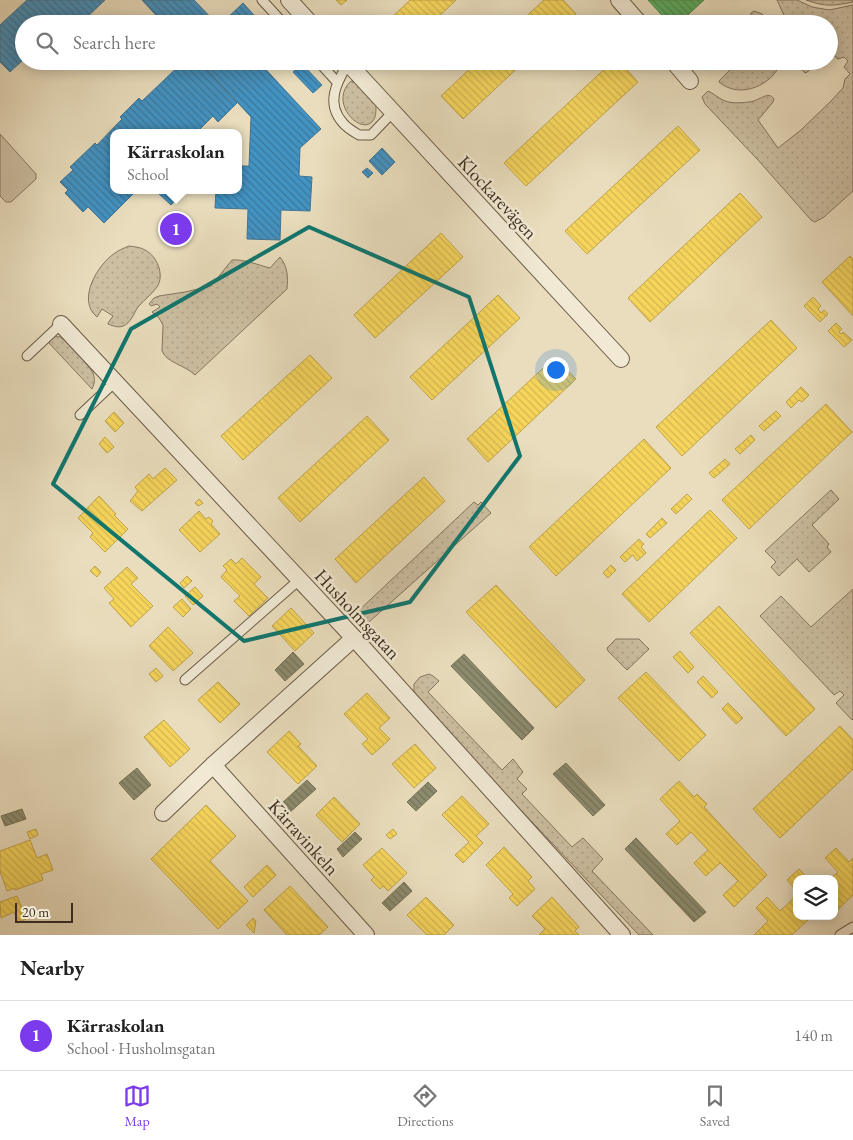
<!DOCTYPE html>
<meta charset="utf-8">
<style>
body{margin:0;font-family:"EB Garamond",serif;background:#f2f2f2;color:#222}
.controls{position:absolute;right:15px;bottom:15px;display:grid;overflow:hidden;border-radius:10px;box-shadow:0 2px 12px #0003}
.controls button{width:45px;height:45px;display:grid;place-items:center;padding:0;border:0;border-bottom:1px solid #e0e0e0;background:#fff;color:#222;font:25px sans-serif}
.scale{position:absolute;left:15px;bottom:12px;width:58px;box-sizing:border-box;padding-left:5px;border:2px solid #3e2e1f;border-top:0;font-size:14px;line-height:18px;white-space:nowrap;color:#3e2e1f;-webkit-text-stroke:4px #f1e9d4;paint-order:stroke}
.you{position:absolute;left:555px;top:369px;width:18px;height:18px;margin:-12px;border:4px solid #fff;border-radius:50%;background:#1a73e8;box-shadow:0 0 0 8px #1a73e833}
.badge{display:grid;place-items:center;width:32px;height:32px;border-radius:50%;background:#7c3aed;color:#fff;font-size:16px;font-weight:700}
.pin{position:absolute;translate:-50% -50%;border:2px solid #fff;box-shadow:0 1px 5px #0006}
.popup{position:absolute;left:110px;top:129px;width:132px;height:65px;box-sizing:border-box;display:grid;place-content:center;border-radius:10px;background:#fff;filter:drop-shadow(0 1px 4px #0005);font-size:16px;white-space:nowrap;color:#767676}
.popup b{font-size:19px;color:#222}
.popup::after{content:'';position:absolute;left:50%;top:100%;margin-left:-10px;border:10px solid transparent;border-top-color:#fff}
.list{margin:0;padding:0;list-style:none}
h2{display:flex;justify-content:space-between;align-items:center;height:65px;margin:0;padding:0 20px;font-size:21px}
h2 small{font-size:16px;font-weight:400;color:#767676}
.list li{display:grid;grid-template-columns:32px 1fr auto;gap:15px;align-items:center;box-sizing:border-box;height:70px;padding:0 20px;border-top:1px solid #e0e0e0}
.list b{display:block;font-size:19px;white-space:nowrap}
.list p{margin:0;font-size:16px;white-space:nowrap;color:#767676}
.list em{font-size:16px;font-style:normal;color:#767676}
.icon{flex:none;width:28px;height:28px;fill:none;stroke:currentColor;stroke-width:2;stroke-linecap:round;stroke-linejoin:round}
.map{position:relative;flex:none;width:853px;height:935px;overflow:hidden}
.search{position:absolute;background:#fff;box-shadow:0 2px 12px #0003;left:15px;right:15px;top:15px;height:55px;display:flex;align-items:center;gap:12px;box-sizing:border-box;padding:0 18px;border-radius:28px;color:#767676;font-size:19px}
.sheet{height:135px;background:#fff}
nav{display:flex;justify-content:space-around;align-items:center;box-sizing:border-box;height:70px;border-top:1px solid #e0e0e0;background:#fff;font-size:14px;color:#767676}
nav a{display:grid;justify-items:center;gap:2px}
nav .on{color:#7c3aed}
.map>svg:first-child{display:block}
.grass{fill:url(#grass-dots);stroke:#857660}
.pitch{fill:#ccbfa2;stroke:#857660}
.homes{fill:url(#homes-back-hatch);stroke:#bfa34a}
.schools{fill:url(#schools-back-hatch);stroke:#427592}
.public{fill:url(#public-back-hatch);stroke:#52884d}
.industry{fill:url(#industry-back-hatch);stroke:#757056}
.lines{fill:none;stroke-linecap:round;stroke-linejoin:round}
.lane-casing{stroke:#695a46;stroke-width:11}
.street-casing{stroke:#695a46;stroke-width:18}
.lane{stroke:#f1e9d4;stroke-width:9}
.street{stroke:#f1e9d4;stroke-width:16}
.marked{fill:none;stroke:#0f766e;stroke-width:4;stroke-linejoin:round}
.labels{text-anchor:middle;stroke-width:5;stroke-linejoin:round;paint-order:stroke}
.street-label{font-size:19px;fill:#3e2e1f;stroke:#f1e9d4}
</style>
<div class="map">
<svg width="853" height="935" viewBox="0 0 853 935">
<defs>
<pattern id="grass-dots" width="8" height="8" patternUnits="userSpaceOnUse" patternTransform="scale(1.25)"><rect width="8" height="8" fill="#ccbfa2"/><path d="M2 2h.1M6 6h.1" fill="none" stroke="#b0a48b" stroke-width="1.8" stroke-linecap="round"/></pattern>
<pattern id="homes-back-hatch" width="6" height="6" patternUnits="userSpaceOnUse" patternTransform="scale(1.25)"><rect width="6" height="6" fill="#f6d55c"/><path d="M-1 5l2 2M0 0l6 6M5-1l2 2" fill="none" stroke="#d4b750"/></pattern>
<pattern id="schools-back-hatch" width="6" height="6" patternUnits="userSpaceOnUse" patternTransform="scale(1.25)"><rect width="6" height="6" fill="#4393c3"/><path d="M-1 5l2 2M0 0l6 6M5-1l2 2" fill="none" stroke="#39789e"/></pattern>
<pattern id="public-back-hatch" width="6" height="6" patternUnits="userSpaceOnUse" patternTransform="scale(1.25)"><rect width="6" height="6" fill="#5aae61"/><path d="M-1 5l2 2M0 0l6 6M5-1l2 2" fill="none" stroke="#4c8e4f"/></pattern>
<pattern id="industry-back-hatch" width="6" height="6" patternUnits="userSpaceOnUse" patternTransform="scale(1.25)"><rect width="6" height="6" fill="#8c8c6e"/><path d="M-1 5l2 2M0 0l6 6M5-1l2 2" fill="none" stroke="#74735a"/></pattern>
</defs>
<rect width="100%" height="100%" fill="#e9ddbd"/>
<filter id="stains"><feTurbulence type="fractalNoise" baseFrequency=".004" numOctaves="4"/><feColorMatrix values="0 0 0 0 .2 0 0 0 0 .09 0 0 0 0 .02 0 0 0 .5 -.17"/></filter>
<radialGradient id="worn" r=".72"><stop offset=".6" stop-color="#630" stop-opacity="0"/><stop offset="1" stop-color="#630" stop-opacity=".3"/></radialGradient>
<!-- grass -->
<g class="grass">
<path d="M 777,0 L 797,0 L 812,7 L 829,10 L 853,5 L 853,191 L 824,217 L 815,222 L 811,220 L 758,160 L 705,104 L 702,97 L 708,91 C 713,93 717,97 721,99 C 729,104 740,103 749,102 C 760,101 768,90 774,99 L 773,102 L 758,120 L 778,148 L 801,130 L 831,101 L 843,88 L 845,79 L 850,74 L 844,67 L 848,61 L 844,57 L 838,59 L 831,53 L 829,55 L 829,24 L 788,24 Z"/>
<path d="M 806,0 L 853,0 L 853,2 C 833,6 826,7 806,0 Z"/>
<path d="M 754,11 L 762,14 L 773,24 L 750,24 L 751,13 Z"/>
<path d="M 739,61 L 781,61 C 774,85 740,100 719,82 L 720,80 Z"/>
<path d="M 797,61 L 818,61 C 813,64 811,71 805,73 L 798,66 Z"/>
<path d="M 351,81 L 356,83 L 376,105 C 376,109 376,114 375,117 C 366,141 326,104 351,81 Z"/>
<path d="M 129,246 C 135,247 140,247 145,250 C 157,256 165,275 157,287 C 152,294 144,300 138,307 C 134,313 131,323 123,326 C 118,328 113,326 108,324 L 108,323 L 113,316 L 102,309 L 97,317 C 76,300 98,264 115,253 C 119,250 124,248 129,246 Z"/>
<path d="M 280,257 C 288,267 288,277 287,289 L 195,375 C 185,365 167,363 162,351 L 163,325 L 159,318 L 152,312 L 160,307 L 157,304 L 151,306 L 149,304 L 154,298 L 159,296 L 185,292 L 211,286 L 232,260 C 244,259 258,265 270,268 Z"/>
<path d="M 56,336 C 57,337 58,336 60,337 C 65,339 91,368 93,373 C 95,379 95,383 92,389 L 49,343 L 52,338 Z"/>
<path d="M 831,490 L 839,499 L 812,525 L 829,544 L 827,547 L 831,552 L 809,572 L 797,559 L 779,576 L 771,567 L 776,562 L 765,551 Z"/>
<path d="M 474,502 L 478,505 L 481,502 L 491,513 L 369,622 L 366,623 L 352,619 L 351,617 L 353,616 Z"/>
<path d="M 853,589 L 853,719 L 852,720 L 836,703 L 844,695 L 840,691 L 834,695 L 760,616 L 781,596 L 811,627 Z"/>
<path d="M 616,639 L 639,639 L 649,649 L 627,670 L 608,651 L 607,648 Z"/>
<path d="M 429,674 L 433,676 L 439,681 L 428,692 L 502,770 L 513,759 L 523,772 L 517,779 L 527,789 L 522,794 L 572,847 L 583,838 L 603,859 L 592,871 L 653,935 L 639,935 L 497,785 L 416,695 L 414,691 L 414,684 L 420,677 Z"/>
</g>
<!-- pitch -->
<path class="pitch" d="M 0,134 L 36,174 L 36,179 L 11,202 L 6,202 L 0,196 Z"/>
<!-- homes -->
<g class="homes">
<path d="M 336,0 L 347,0 L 341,5 Z"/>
<path d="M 410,0 L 456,0 L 431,24 L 385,24 Z"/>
<path d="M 544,0 L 563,0 L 576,14 L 565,24 L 518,24 Z"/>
<path d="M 478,61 L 525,61 L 463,119 L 441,96 Z"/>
<path d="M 613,61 L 619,61 L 638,82 L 526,186 L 504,163 Z"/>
<path d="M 678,126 L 700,150 L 587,254 L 565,231 Z"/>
<path d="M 740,193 L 762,217 L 650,322 L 628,298 Z"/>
<path d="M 441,233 L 463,257 L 375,338 L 354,315 Z"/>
<path d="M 850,256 L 853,259 L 853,316 L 822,282 Z"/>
<path d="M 498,295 L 520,318 L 432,400 L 410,377 Z"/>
<path d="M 813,297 L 821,306 L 818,309 L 821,313 L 824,310 L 828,314 L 820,322 L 804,306 Z"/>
<path d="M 771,320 L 797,348 L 682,456 L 656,427 Z"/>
<path d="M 836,323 L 842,329 L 839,332 L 841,334 L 843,332 L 852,340 L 844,347 L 828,331 Z"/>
<path d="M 310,355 L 332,378 L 243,460 L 221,436 Z"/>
<path d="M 555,357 L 576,379 L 488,462 L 467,439 Z"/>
<path d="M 801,387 L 809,395 L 802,402 L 799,400 L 791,408 L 786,402 Z"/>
<path d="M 826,404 L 852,432 L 749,529 L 722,500 Z"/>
<path d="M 776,411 L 781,416 L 764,431 L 759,426 Z"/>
<path d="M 114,412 L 124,423 L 115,432 L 105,421 Z"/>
<path d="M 367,416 L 389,440 L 300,522 L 278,498 Z"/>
<path d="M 751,435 L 755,440 L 740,454 L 735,449 Z"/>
<path d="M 105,437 L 114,447 L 107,453 L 99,444 Z"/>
<path d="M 644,439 L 671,468 L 556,576 L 529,547 Z"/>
<path d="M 725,459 L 730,464 L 714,478 L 709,473 Z"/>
<path d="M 165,468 L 177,480 L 142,511 L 130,501 L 138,491 L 135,487 L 149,474 L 153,479 Z"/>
<path d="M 424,477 L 445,501 L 356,583 L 335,559 Z"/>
<path d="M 687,494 L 692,499 L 676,514 L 671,509 Z"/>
<path d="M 99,496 L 116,514 L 114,515 L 128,529 L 105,552 L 90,537 L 93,533 L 78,518 Z"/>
<path d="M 199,499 L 203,503 L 198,506 L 195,503 Z"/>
<path d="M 710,510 L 737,538 L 649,622 L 622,594 Z"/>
<path d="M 199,511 L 206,519 L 209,517 L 213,521 L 211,524 L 220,534 L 200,552 L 179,530 Z"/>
<path d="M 662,518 L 667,523 L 650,538 L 646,534 Z"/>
<path d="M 639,539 L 644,544 L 641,547 L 646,553 L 637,561 L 633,555 L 625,562 L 620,557 Z"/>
<path d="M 242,558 L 261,577 L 254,584 L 268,598 L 249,616 L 234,601 L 240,596 L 221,577 L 227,570 L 223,566 L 231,559 L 236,564 Z"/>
<path d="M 611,565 L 616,570 L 608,578 L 603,573 Z"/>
<path d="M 95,566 L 101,572 L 97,577 L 90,571 Z"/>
<path d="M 127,567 L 138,578 L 131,584 L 153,606 L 131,627 L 109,603 L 114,599 L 104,588 Z"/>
<path d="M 187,576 L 192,581 L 184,588 L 180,583 Z"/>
<path d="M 496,585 L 585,680 L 556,708 L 466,612 Z"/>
<path d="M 195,587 L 203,596 L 193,605 L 185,596 Z"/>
<path d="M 182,599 L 191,609 L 183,617 L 173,607 Z"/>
<path d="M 719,606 L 815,709 L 786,736 L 690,633 Z"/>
<path d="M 291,608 L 314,633 L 295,651 L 272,626 Z"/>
<path d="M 168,627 L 193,653 L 173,671 L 149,646 Z"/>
<path d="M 680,651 L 694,667 L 688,673 L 673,657 Z"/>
<path d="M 156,668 L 163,676 L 156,682 L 149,674 Z"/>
<path d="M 646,672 L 706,735 L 679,761 L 618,698 Z"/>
<path d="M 703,676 L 718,692 L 712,698 L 697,682 Z"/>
<path d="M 218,682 L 240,704 L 220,723 L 198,700 Z"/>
<path d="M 367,693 L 390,718 L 379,728 L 390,739 L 372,755 L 362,744 L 368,739 L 344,714 Z"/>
<path d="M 728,703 L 743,718 L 736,724 L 722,709 Z"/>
<path d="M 164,720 L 190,749 L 170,767 L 144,737 Z"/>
<path d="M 840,726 L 853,740 L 853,769 L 780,838 L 753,809 Z"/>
<path d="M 289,731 L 301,744 L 298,746 L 317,766 L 298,784 L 267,752 Z"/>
<path d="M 415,744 L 436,768 L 414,788 L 392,764 Z"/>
<path d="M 679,781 L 694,797 L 697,794 L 707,804 L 704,807 L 767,875 L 734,907 L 723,895 L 738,881 L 720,863 L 706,876 L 694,863 L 708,850 L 691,832 L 677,845 L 666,834 L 680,821 L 660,799 Z"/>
<path d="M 462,796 L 489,824 L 476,836 L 483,843 L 463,863 L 455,855 L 469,842 L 442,815 Z"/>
<path d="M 334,797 L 360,824 L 342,842 L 316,815 Z"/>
<path d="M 206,805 L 236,836 L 210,861 L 248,901 L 218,929 L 151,859 Z"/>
<path d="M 36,829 L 38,835 L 30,839 L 27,832 Z"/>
<path d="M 393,829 L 397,834 L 390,839 L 386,835 Z"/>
<path d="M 30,840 L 37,858 L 47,854 L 53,870 L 41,874 L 43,880 L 15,890 L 15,888 L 7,891 L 0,871 L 0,851 Z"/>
<path d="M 504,847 L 532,877 L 528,881 L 535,889 L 517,906 L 509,898 L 513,894 L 486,865 Z"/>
<path d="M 382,848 L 407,873 L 388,891 L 383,886 L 380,889 L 371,880 L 374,877 L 363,865 Z"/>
<path d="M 836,848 L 849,862 L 853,858 L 853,895 L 834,913 L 834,879 L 830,879 L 838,872 L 825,858 Z"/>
<path d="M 267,865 L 276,875 L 253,897 L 244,887 Z"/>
<path d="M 799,869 L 808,879 L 797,879 L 797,891 L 787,880 Z"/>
<path d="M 290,886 L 328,927 L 319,935 L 287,935 L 264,910 Z"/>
<path d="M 797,895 L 797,916 L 812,916 L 792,935 L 754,935 L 768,921 L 756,908 L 767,897 L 780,911 Z"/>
<path d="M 17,896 L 26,919 L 18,923 L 14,912 L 1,918 L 0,902 Z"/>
<path d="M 426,897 L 454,925 L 444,935 L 427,935 L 407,915 Z"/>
<path d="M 552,897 L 579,927 L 575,931 L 579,935 L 539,935 L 545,929 L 532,916 Z"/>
<path d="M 253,918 L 256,921 L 254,933 L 246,925 Z"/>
</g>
<!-- schools -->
<g class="schools">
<path d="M 27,0 L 105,0 L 83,21 L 77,14 L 67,24 L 24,24 L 24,59 L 10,72 L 0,62 L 0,25 Z"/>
<path d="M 142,0 L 194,0 L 217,24 L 164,24 Z"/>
<path d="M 243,3 L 262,24 L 221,24 Z"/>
<path d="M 184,61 L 199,61 L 237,103 L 218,122 L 213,116 L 196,133 L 114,133 L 114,190 L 137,190 L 104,223 L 88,207 L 83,212 L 65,193 L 68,190 L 60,182 L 73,170 L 70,167 L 95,143 L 97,145 L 122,119 L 120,117 L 139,98 L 142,101 Z"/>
<path d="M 199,61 L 258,61 L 321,129 L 300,148 L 299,176 L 312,177 L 310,211 L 281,210 L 280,240 L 247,239 L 248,209 L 215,208 L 216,190 L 238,190 L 238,175 L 240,175 L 240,166 L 249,166 L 251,117 Z"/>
<path d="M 302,64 L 322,85 L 313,93 L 293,72 Z"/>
<path d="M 382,148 L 395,162 L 382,175 L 369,161 Z"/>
<path d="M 367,168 L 373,173 L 368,178 L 362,172 Z"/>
<path d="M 160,190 L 181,190 L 183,192 L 171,205 L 158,193 Z"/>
</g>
<!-- public -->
<path class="public" d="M 648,0 L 704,0 L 678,24 L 670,24 Z"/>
<!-- industry -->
<g class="industry">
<path d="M 293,652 L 304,664 L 285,681 L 275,670 Z"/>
<path d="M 464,654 L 534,728 L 522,740 L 451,666 Z"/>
<path d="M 566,763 L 605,805 L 593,816 L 553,774 Z"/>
<path d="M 137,768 L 151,785 L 134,800 L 119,783 Z"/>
<path d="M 307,780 L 316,789 L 289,813 L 281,804 Z"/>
<path d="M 428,782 L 437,791 L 416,811 L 407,802 Z"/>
<path d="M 22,809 L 26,819 L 5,826 L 1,816 Z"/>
<path d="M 355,832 L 362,839 L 343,857 L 337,849 Z"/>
<path d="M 636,838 L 706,912 L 694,922 L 625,849 Z"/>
<path d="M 404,882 L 412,891 L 390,911 L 382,903 Z"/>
</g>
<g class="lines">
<!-- lane casing -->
<g class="lane-casing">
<g id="lane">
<path d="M 262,0 L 284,24"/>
<path d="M 318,61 L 337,82"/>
<path d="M 348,63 C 337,82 325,103 343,123 C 347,128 354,132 359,135 L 371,135 L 393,112"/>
<path d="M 27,356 L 61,324"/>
<path d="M 80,415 L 115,382"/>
<path d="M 185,680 L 299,580"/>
<path d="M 840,935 L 853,927"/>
</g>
</g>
<!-- street casing -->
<g class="street-casing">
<g id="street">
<path d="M 289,0 L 311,24"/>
<path d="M 619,0 L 640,24"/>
<path d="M 346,61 L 621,359"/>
<path d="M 673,61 L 690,81"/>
<path d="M 61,324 L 354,638 L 622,935"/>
<path d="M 213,765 L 366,935"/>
<path d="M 163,813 L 213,765 L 354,638"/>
</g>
</g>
<!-- lane -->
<use href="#lane" class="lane"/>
<!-- street -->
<use href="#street" class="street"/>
</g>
<!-- marked area -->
<path class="marked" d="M 309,227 L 469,297 L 520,456 L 410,602 L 244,641 L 53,484 L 131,329 Z"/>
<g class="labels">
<!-- street labels -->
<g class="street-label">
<text transform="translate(498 197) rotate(47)" y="7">Klockarevägen</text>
<text transform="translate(358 614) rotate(47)" y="7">Husholmsgatan</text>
<text transform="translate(304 837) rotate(48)" y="7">Kärravinkeln</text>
</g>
</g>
<rect width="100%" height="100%" filter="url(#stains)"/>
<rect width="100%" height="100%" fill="url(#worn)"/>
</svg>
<div class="controls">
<button><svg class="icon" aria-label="layers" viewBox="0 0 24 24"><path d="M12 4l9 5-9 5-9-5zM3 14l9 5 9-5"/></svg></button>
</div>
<div class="scale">20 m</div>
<div class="you"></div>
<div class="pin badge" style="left:176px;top:229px">1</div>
<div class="popup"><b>Kärraskolan</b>School</div>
<div class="search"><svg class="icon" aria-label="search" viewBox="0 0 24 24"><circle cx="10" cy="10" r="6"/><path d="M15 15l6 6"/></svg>Search here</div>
</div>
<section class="sheet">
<h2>Nearby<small></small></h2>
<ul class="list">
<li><span class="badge">1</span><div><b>Kärraskolan</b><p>School · Husholmsgatan</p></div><em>140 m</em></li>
</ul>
</section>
<nav>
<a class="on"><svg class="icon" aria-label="map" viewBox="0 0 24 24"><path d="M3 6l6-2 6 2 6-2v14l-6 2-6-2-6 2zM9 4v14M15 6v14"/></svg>Map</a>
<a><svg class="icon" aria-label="directions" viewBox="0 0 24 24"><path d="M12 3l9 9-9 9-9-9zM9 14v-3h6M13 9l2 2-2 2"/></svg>Directions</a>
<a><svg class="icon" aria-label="saved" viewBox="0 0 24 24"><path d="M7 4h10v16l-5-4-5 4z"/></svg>Saved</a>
</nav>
